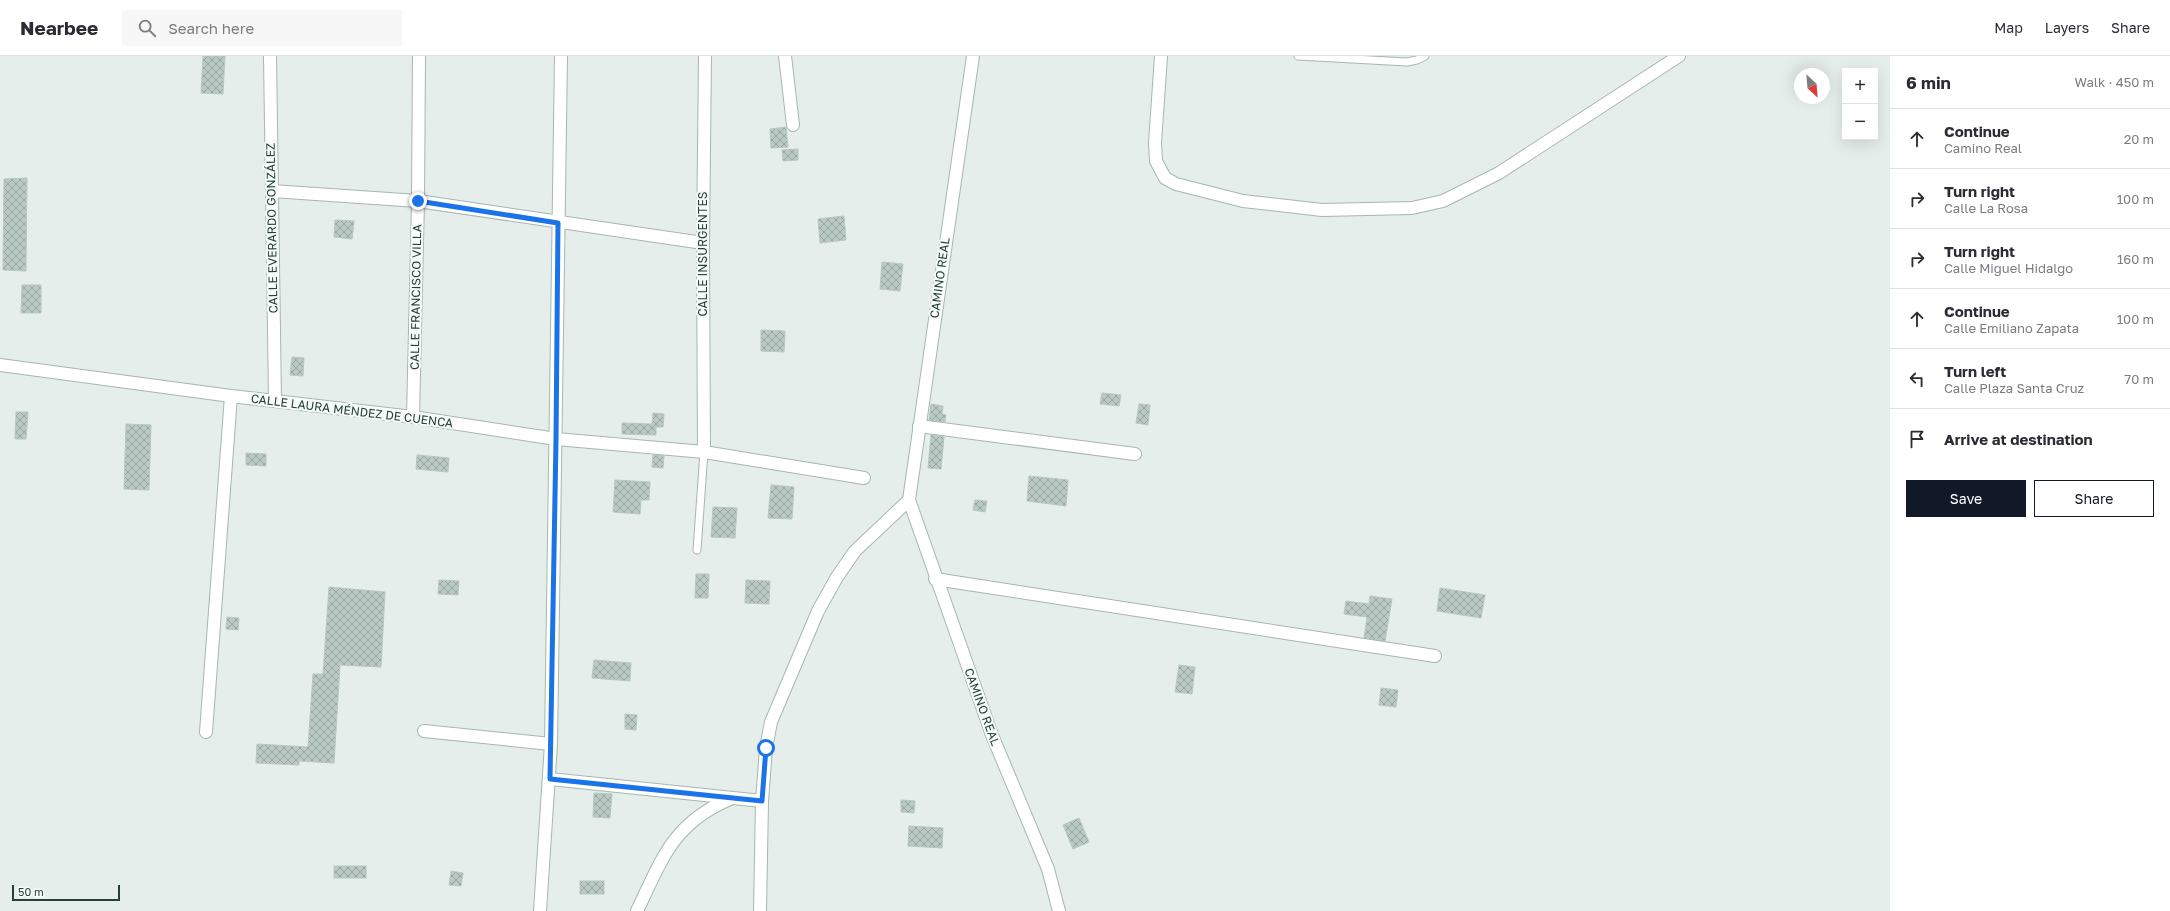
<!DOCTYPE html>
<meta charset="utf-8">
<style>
body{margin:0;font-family:"Golos Text",sans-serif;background:#f7f7f7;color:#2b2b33}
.controls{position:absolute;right:12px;top:12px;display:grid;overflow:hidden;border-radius:0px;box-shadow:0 4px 16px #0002}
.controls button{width:36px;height:36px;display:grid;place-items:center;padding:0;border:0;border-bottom:1px solid #e1e1e2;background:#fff;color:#2b2b33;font:20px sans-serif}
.compass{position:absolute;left:1794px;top:12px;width:36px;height:36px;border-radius:50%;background:#fff;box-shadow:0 4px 16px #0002;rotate:154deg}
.scale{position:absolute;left:12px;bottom:10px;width:108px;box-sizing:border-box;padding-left:4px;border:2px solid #244039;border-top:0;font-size:11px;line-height:14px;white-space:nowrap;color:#244039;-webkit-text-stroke:3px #f6faf8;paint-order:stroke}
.stop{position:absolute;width:12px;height:12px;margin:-9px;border:3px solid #1a73e8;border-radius:50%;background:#fff}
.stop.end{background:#1a73e8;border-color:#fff;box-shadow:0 1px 4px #0008}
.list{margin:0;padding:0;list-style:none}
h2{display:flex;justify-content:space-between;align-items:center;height:52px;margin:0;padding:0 16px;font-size:17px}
h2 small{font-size:13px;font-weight:400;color:#7c7c81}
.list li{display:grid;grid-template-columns:26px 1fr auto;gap:12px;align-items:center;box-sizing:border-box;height:60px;padding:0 16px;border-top:1px solid #e1e1e2}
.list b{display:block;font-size:15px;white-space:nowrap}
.list p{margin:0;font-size:13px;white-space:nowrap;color:#7c7c81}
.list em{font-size:13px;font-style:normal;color:#7c7c81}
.actions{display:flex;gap:8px;padding:12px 16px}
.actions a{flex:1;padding:9px 0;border:1px solid #111827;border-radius:0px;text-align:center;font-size:14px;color:#111827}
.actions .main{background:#111827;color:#fff}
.icon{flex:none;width:22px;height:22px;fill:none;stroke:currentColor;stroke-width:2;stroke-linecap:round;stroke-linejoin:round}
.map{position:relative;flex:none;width:1890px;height:855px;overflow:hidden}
header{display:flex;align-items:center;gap:24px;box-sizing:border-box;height:56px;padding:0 20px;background:#fff;border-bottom:1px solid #e1e1e2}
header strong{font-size:19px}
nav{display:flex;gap:22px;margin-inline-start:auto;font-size:14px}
.search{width:280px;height:36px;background:#f7f7f7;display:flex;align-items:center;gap:10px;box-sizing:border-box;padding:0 14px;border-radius:0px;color:#7c7c81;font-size:15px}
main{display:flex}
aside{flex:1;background:#fff}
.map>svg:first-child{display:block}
.building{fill:url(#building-cross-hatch);stroke:#b7c8c1}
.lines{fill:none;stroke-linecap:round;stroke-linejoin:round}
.service-casing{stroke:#a7b6b1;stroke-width:9}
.minor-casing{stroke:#a7b6b1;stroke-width:14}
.tertiary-casing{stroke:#a7b6b1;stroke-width:14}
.service{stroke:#fff;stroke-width:7}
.minor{stroke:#fff;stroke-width:12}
.tertiary{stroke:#fff;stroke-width:12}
.route{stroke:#1a73e8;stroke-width:5}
.labels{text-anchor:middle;stroke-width:4;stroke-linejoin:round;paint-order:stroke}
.street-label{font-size:12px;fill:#244039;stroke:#f6faf8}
</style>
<header>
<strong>Nearbee</strong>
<div class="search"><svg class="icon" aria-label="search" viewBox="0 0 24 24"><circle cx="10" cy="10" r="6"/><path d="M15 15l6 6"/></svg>Search here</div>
<nav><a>Map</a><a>Layers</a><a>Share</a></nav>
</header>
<main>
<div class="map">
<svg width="1890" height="855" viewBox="0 0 1890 855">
<defs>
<pattern id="building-cross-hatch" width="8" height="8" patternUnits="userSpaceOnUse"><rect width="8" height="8" fill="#bac9c3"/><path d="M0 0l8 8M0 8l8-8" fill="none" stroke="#97a59f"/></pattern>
</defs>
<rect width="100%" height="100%" fill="#e5eeea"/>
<!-- building -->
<g class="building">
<path d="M 203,0 L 225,0 L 223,38 L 201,37 Z"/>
<path d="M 786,71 L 788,91 L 771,92 L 770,73 Z"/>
<path d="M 798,93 L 798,104 L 783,105 L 782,94 Z"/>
<path d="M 27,122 L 26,215 L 3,214 L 4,123 Z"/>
<path d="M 844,160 L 846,184 L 820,187 L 818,163 Z"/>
<path d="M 335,164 L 354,165 L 352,183 L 334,181 Z"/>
<path d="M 882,206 L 903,208 L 900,235 L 880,233 Z"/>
<path d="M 22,229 L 41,229 L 41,257 L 21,257 Z"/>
<path d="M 761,274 L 785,275 L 784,296 L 761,295 Z"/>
<path d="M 292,301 L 304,302 L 303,320 L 290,319 Z"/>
<path d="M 1102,337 L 1121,339 L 1119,350 L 1100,348 Z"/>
<path d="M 931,348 L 943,350 L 942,358 L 946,359 L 945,366 L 929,364 Z"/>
<path d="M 1139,348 L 1150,349 L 1148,369 L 1136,367 Z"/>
<path d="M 16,356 L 28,356 L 26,383 L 15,383 Z"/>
<path d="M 653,357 L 664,358 L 663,371 L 656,371 L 656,379 L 622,378 L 622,367 L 652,368 Z"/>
<path d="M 126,368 L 151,369 L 149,434 L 124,433 Z"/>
<path d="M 931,379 L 944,381 L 941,413 L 928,412 Z"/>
<path d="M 246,397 L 266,398 L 266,410 L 246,409 Z"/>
<path d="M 417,399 L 449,402 L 448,416 L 416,413 Z"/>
<path d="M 653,399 L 664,400 L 663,412 L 652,411 Z"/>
<path d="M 1029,420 L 1068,424 L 1066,450 L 1027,445 Z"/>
<path d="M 615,424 L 650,426 L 649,444 L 641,444 L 640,458 L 613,456 Z"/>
<path d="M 771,429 L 794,431 L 792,463 L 768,462 Z"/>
<path d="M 975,444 L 987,445 L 985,456 L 973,454 Z"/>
<path d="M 713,451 L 737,452 L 735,482 L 711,481 Z"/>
<path d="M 696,518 L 709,518 L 708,542 L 695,542 Z"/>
<path d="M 439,524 L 459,525 L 458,539 L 438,538 Z"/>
<path d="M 746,524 L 770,525 L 769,548 L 745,547 Z"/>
<path d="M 329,531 L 385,536 L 381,611 L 340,609 L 334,707 L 299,705 L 299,709 L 256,707 L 257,688 L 308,691 L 313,618 L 323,618 Z"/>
<path d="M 1440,532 L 1485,539 L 1481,562 L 1437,555 Z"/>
<path d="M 1370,540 L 1392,543 L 1385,585 L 1364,582 L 1367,561 L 1344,558 L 1346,545 L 1369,548 Z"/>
<path d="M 227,561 L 239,562 L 238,574 L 226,573 Z"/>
<path d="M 594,604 L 631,607 L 630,625 L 592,622 Z"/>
<path d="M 1179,609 L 1195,611 L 1192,638 L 1175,636 Z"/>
<path d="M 1381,632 L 1398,634 L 1396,651 L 1379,649 Z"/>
<path d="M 625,658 L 637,659 L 636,674 L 625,673 Z"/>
<path d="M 594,737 L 612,738 L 610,762 L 593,761 Z"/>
<path d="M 901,744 L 915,745 L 914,757 L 901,756 Z"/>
<path d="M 1079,762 L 1089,786 L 1073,793 L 1063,769 Z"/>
<path d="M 909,770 L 943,772 L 942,792 L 908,790 Z"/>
<rect x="334" y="810" width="32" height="12"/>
<path d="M 451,815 L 463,817 L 461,830 L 449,829 Z"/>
<rect x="580" y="825" width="24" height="13"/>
</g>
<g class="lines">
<!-- service casing -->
<g class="service-casing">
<g id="service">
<path d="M 1298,0 L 1407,6 L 1417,4 L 1425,0"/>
<path d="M 697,494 L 704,396"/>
</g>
</g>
<!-- minor casing -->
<g class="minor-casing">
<g id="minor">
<path d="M 270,0 L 275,344"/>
<path d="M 785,0 L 793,69"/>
<path d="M 973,0 L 909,444 L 992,679 L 1048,813 L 1059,855"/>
<path d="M 1161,0 L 1155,87 L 1156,105 L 1165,122 L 1176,128 L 1243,145 L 1322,154 L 1412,152 L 1443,145 L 1499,117 L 1679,0"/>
<path d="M 272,135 L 418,145 L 703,187"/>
<path d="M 0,309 L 231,340 L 413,361 L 556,383 L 704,396 L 864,422"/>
<path d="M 413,361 L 418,145 L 419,0"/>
<path d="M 919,370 L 1135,398"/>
<path d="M 704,396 L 703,187 L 705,0"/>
<path d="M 935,523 L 1435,600"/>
<path d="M 424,675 L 551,688"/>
<path d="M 206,676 L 231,340"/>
<path d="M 550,723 L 762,745"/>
<path d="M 637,855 C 662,803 673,767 730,743"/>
<path d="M 760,855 L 762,745 L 766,692 L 771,666 L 818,555 L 837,521 L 855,495 L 909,444"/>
</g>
</g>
<!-- tertiary casing -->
<g class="tertiary-casing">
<path id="tertiary" d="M 540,855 L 551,688 L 561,0"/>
</g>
<!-- service -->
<use href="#service" class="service"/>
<!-- minor -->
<use href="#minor" class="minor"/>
<!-- tertiary -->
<use href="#tertiary" class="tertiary"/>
</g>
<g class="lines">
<!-- route -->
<path class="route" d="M 418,145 L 558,167 L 556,383 L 550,723 L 762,745 L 766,692"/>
</g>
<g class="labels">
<!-- street labels -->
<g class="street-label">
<text transform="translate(272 172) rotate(-91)" y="4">CALLE EVERARDO GONZÁLEZ</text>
<text transform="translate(703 198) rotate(-90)" y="4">CALLE INSURGENTES</text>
<text transform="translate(940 222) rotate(-82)" y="4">CAMINO REAL</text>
<text transform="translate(416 241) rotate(-89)" y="4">CALLE FRANCISCO VILLA</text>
<text transform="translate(352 355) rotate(7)" y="4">CALLE LAURA MÉNDEZ DE CUENCA</text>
<text transform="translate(982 651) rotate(70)" y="4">CAMINO REAL</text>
</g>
</g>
</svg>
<div class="controls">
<button>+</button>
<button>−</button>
</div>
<svg class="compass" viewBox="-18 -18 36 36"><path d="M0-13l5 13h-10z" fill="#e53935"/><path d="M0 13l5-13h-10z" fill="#7c7c81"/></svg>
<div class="scale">50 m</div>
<div class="stop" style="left:766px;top:692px"></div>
<div class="stop end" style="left:418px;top:145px"></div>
</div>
<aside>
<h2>6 min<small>Walk · 450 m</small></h2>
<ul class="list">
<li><svg class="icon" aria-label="ahead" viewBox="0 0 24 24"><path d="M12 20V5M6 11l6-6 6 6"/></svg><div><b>Continue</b><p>Camino Real</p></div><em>20 m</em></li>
<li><svg class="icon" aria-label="right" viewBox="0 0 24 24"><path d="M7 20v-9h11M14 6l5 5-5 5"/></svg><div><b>Turn right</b><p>Calle La Rosa</p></div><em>100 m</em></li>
<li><svg class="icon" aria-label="right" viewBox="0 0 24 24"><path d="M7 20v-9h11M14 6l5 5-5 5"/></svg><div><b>Turn right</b><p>Calle Miguel Hidalgo</p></div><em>160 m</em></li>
<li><svg class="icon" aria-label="ahead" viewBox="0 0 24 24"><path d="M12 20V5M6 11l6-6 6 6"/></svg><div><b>Continue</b><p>Calle Emiliano Zapata</p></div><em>100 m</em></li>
<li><svg class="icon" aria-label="left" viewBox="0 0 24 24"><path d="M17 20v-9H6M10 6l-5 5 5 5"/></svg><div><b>Turn left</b><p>Calle Plaza Santa Cruz</p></div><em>70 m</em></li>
<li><svg class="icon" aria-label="arrive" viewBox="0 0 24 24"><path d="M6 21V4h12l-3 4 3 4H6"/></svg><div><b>Arrive at destination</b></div></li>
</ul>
<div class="actions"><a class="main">Save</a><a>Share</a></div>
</aside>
</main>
